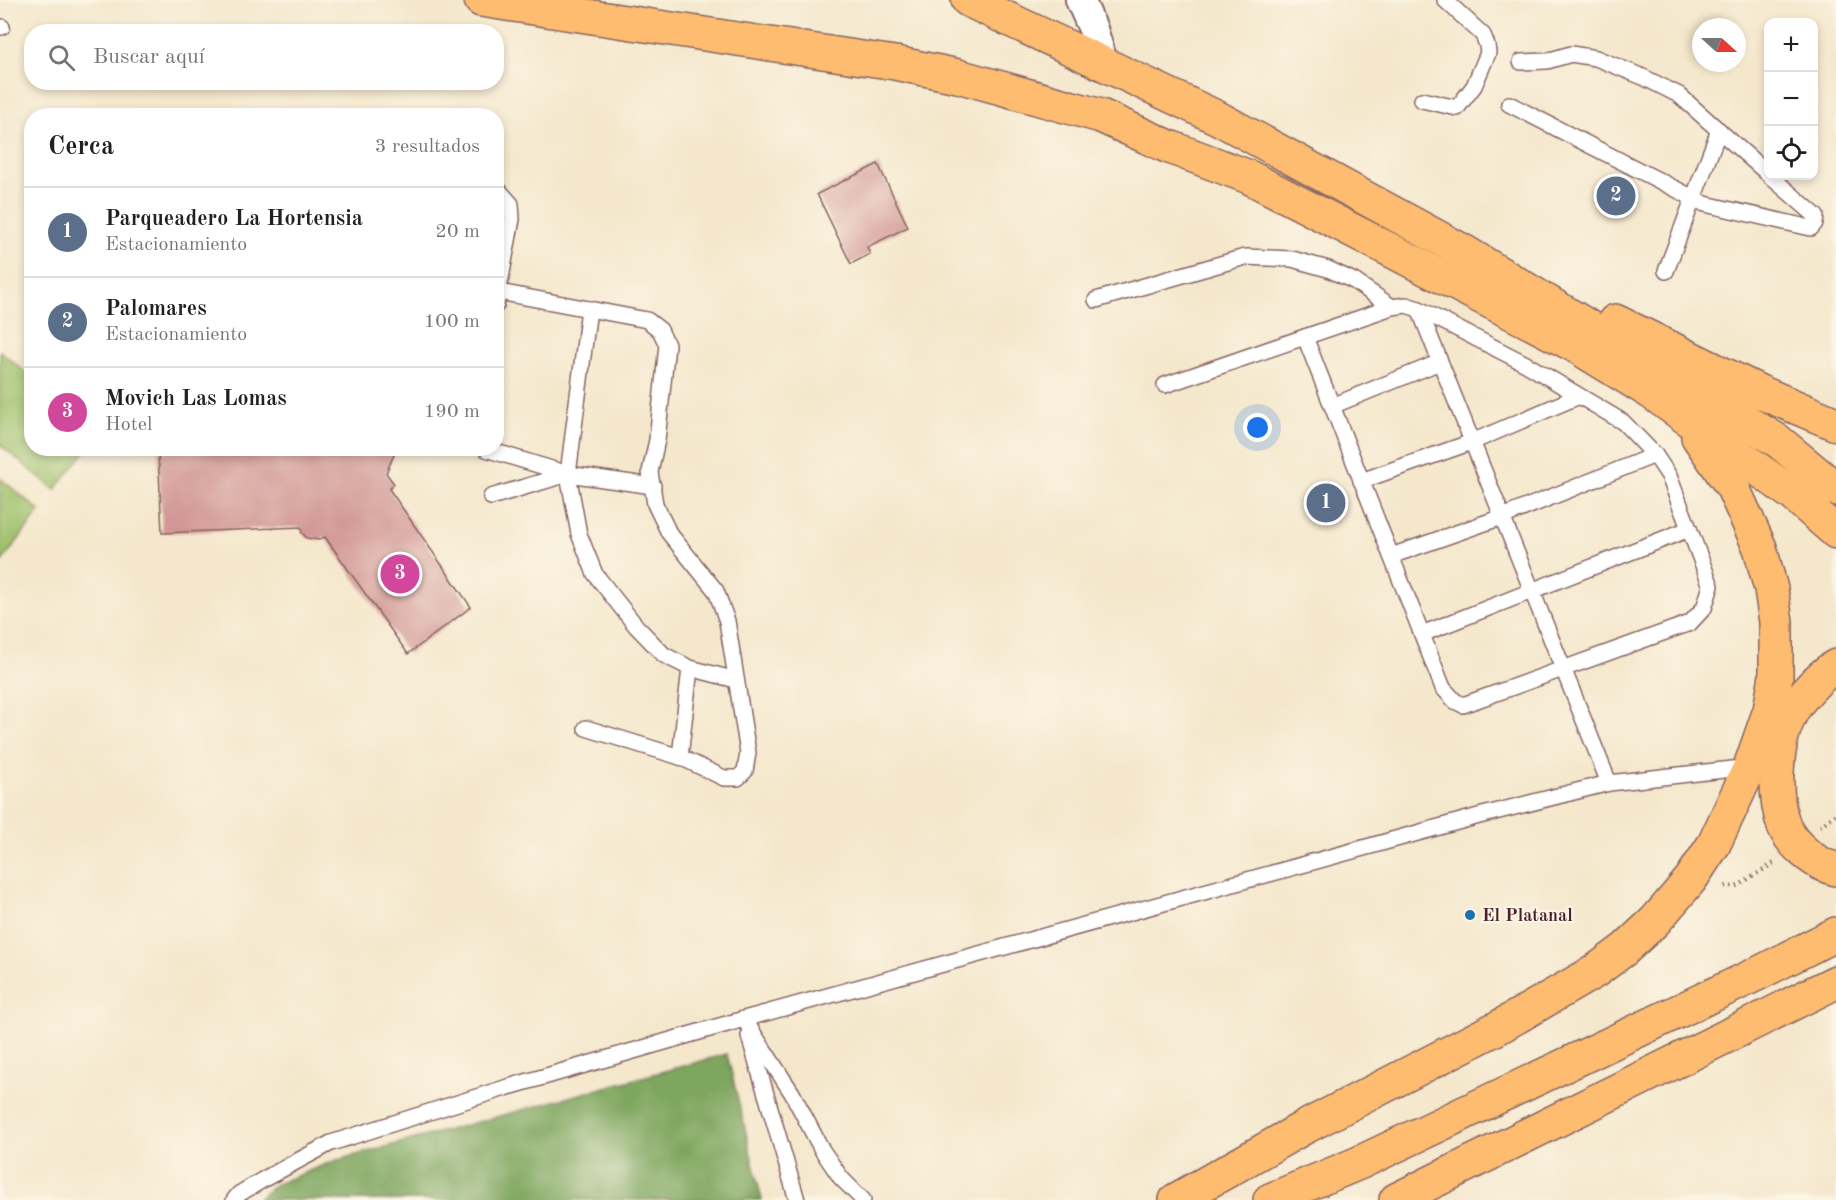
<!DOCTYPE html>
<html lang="es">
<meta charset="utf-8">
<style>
body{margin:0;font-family:"Old Standard TT",serif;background:#f2f2f2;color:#202124}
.controls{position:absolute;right:18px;top:18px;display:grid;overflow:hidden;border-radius:12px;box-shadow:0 3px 9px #0003}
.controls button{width:54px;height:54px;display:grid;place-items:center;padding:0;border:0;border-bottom:2px solid #e0e0e0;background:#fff;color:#202124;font:30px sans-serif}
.compass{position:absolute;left:1692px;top:18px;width:54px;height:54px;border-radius:50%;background:#fff;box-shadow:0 3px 9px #0003;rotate:111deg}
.you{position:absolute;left:1258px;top:428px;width:21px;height:21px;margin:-15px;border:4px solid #fff;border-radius:50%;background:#1a73e8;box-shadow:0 0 0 9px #1a73e833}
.badge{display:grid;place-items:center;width:39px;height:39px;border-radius:50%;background:#0f766e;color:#fff;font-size:20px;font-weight:700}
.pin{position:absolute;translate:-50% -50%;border:3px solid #fff;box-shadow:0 2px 6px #0006}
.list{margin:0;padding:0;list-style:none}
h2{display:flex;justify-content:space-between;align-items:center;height:78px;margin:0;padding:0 24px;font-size:26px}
h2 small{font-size:20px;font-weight:400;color:#757577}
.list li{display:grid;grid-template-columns:39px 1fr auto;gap:18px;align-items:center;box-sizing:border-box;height:90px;padding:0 24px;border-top:2px solid #e0e0e0}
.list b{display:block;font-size:22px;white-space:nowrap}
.list p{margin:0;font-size:20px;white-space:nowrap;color:#757577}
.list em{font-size:20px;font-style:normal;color:#757577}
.icon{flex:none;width:33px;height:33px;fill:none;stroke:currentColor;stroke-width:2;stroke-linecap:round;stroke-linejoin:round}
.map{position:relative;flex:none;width:1836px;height:1200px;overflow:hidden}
.search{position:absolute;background:#fff;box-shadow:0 3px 9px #0003;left:24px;top:24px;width:480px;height:66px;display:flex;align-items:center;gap:15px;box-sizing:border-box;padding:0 21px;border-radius:24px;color:#757577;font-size:22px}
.panel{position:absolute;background:#fff;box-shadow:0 3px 9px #0003;left:24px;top:108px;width:480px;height:348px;border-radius:24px}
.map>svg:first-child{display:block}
.green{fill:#9ec06a;stroke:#74704a;stroke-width:1.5}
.forest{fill:#7ea65e;stroke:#646244;stroke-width:1.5}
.building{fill:#d19794}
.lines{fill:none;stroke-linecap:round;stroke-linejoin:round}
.lane-casing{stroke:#866563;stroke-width:18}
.street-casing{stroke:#866563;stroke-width:32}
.primary-casing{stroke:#866563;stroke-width:36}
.path{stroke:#866563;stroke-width:4;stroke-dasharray:1.5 4.5;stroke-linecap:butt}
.lane{stroke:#fff;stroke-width:15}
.street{stroke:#fff;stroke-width:28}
.primary{stroke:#fdbc70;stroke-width:33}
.poi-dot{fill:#1f6fb2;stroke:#fcf5e5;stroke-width:2}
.labels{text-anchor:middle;stroke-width:4.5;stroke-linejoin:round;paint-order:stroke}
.poi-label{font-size:18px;font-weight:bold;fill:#4a1f2b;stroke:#fcf5e5;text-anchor:start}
</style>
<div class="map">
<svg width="1836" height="1200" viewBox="0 0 1836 1200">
<rect width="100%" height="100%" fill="#fcf5e5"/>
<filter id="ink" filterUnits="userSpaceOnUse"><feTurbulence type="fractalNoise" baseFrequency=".0167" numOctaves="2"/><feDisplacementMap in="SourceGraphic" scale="12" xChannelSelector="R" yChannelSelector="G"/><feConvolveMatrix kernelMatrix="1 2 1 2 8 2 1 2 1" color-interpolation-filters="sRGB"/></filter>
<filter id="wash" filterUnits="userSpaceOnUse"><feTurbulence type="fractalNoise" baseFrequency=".008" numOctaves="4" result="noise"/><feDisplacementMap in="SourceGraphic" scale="24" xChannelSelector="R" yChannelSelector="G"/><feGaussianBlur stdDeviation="1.35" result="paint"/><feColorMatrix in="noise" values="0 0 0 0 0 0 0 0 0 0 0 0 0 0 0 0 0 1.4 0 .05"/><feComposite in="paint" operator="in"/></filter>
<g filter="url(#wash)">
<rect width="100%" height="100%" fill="#f4e7cc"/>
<!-- green -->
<g class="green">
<path d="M 0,351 L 31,377 L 32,448 L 87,449 L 55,490 L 0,445 Z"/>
<path d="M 0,478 L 40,511 L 0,564 Z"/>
</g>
<!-- forest -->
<path class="forest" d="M 727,1054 L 762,1200 L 257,1200 L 274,1185 L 334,1161 Z"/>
<g id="blocks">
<!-- building -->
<g class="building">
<path d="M 878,164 L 908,227 L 867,247 L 870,254 L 851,264 L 817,194 Z"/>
<path d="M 213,448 L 397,448 L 386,473 L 394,484 L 389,489 L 471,607 L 408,654 L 325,537 L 319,540 L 307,538 L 302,533 L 301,527 L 162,533 L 158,451 Z"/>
</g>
</g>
</g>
<g filter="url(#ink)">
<use href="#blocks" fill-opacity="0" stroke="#866563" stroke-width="1.5"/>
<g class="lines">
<!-- lane casing -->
<g class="lane-casing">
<g id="lane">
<path d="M 0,27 L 2,27"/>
<path d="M 1521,62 L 1547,61 L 1571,54 L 1596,58 L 1643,77 L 1679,95 L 1768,174"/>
<path d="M 1422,100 L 1457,108 L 1474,86 L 1488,53 L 1487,45 L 1483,35 L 1445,0"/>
<path d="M 1509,104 L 1705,204 L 1811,228 L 1815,223 L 1816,216 L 1770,176"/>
<path d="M 496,187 L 511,204 L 512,219 L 496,305"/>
<path d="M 1666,271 L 1719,130"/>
<path d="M 499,292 L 647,320 L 660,330 L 667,345 L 657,440 L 650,472 L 655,504 L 669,533 L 716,591 L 727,621 L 748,753 L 745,771 L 738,778 L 724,778 L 680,757 L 586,728"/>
<path d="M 1096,300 L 1245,257 L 1292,259 L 1328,269 L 1354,281 L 1392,307"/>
<path d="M 589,309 L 568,474 L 579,534 L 595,574 L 636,626 L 664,655 L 690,668 L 736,680"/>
<path d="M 1305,337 L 1443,688 L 1455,701 L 1463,705 L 1690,623 L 1704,608 L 1711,586 L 1669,476 L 1655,455 L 1623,422 L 1526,364 L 1419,309"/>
<path d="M 1165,385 L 1392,307 L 1406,305 L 1419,309 L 1609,783"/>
<path d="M 1332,406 L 1440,362"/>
<path d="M 486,449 L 568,474 L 653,486"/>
<path d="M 1361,481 L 1472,442 L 1579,396"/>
<path d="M 491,497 L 568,474"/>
<path d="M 1391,556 L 1502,517 L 1655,455"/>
<path d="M 1422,634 L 1689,529"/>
<path d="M 680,757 L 690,668"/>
<path d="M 744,1019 L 792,1093 L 822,1150 L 841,1178 L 863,1200"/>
<path d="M 749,1036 L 797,1200"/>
<path d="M 234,1200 L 239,1194 L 264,1179 L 331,1143 L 505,1088 L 744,1019 L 1479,816 L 1609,783 L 1750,767"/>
</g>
</g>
<!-- street casing -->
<g class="street-casing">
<path id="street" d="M 1080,0 L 1093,29 L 1104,65"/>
</g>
<!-- primary casing -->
<g class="primary-casing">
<g id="primary">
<path d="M 481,0 L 895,63 L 958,76 L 1101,116 L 1167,146 L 1249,177 L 1574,345 L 1652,393 L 1794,495 L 1836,532"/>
<path d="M 968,0 L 1218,118 L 1463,251 L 1778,441 L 1836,489"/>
<path d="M 1615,321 L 1760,392 L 1836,424"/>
<path d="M 1836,666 C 1821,674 1796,701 1789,717 C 1775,746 1773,796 1784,826 C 1792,845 1816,865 1836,869"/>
<path d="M 1176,1200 L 1303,1128 L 1499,1027 L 1594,972 L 1625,949 L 1655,921 L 1691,879 L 1714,844 L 1750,767 L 1770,710 L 1776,676 L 1776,622 L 1771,589 L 1760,548 L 1733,488 L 1698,437"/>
<path d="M 1270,1200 L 1359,1163 L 1759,973 L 1836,934"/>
<path d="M 1396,1200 L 1836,982"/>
</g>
</g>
<!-- path -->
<g class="path">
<path d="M 1820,826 L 1836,814"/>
<path d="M 1725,886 L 1736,887 L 1774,863"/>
</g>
<!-- lane -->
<use href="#lane" class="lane"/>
<!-- street -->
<use href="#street" class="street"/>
<!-- primary -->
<use href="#primary" class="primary"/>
</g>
</g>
<!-- markers -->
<circle class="poi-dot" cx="1470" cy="915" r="6"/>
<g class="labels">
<!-- poi labels -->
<g class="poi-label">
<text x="1482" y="921">El Platanal</text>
</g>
</g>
</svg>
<div class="controls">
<button>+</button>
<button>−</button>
<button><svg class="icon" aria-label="locate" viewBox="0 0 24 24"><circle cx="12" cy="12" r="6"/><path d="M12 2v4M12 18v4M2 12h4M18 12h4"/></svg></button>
</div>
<svg class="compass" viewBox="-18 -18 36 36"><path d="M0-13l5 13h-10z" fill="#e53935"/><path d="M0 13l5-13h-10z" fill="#757577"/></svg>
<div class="you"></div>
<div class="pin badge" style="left:1326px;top:503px;background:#5c6f8a">1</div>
<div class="pin badge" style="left:1616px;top:196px;background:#5c6f8a">2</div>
<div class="pin badge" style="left:400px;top:574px;background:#d1479c">3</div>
<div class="search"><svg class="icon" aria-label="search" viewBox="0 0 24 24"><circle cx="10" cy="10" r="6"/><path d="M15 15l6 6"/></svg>Buscar aquí</div>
<section class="panel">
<h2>Cerca<small>3 resultados</small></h2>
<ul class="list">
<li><span class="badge" style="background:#5c6f8a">1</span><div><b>Parqueadero La Hortensia</b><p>Estacionamiento</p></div><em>20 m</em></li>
<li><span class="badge" style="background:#5c6f8a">2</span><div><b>Palomares</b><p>Estacionamiento</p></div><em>100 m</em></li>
<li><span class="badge" style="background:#d1479c">3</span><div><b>Movich Las Lomas</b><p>Hotel</p></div><em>190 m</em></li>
</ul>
</section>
</div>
